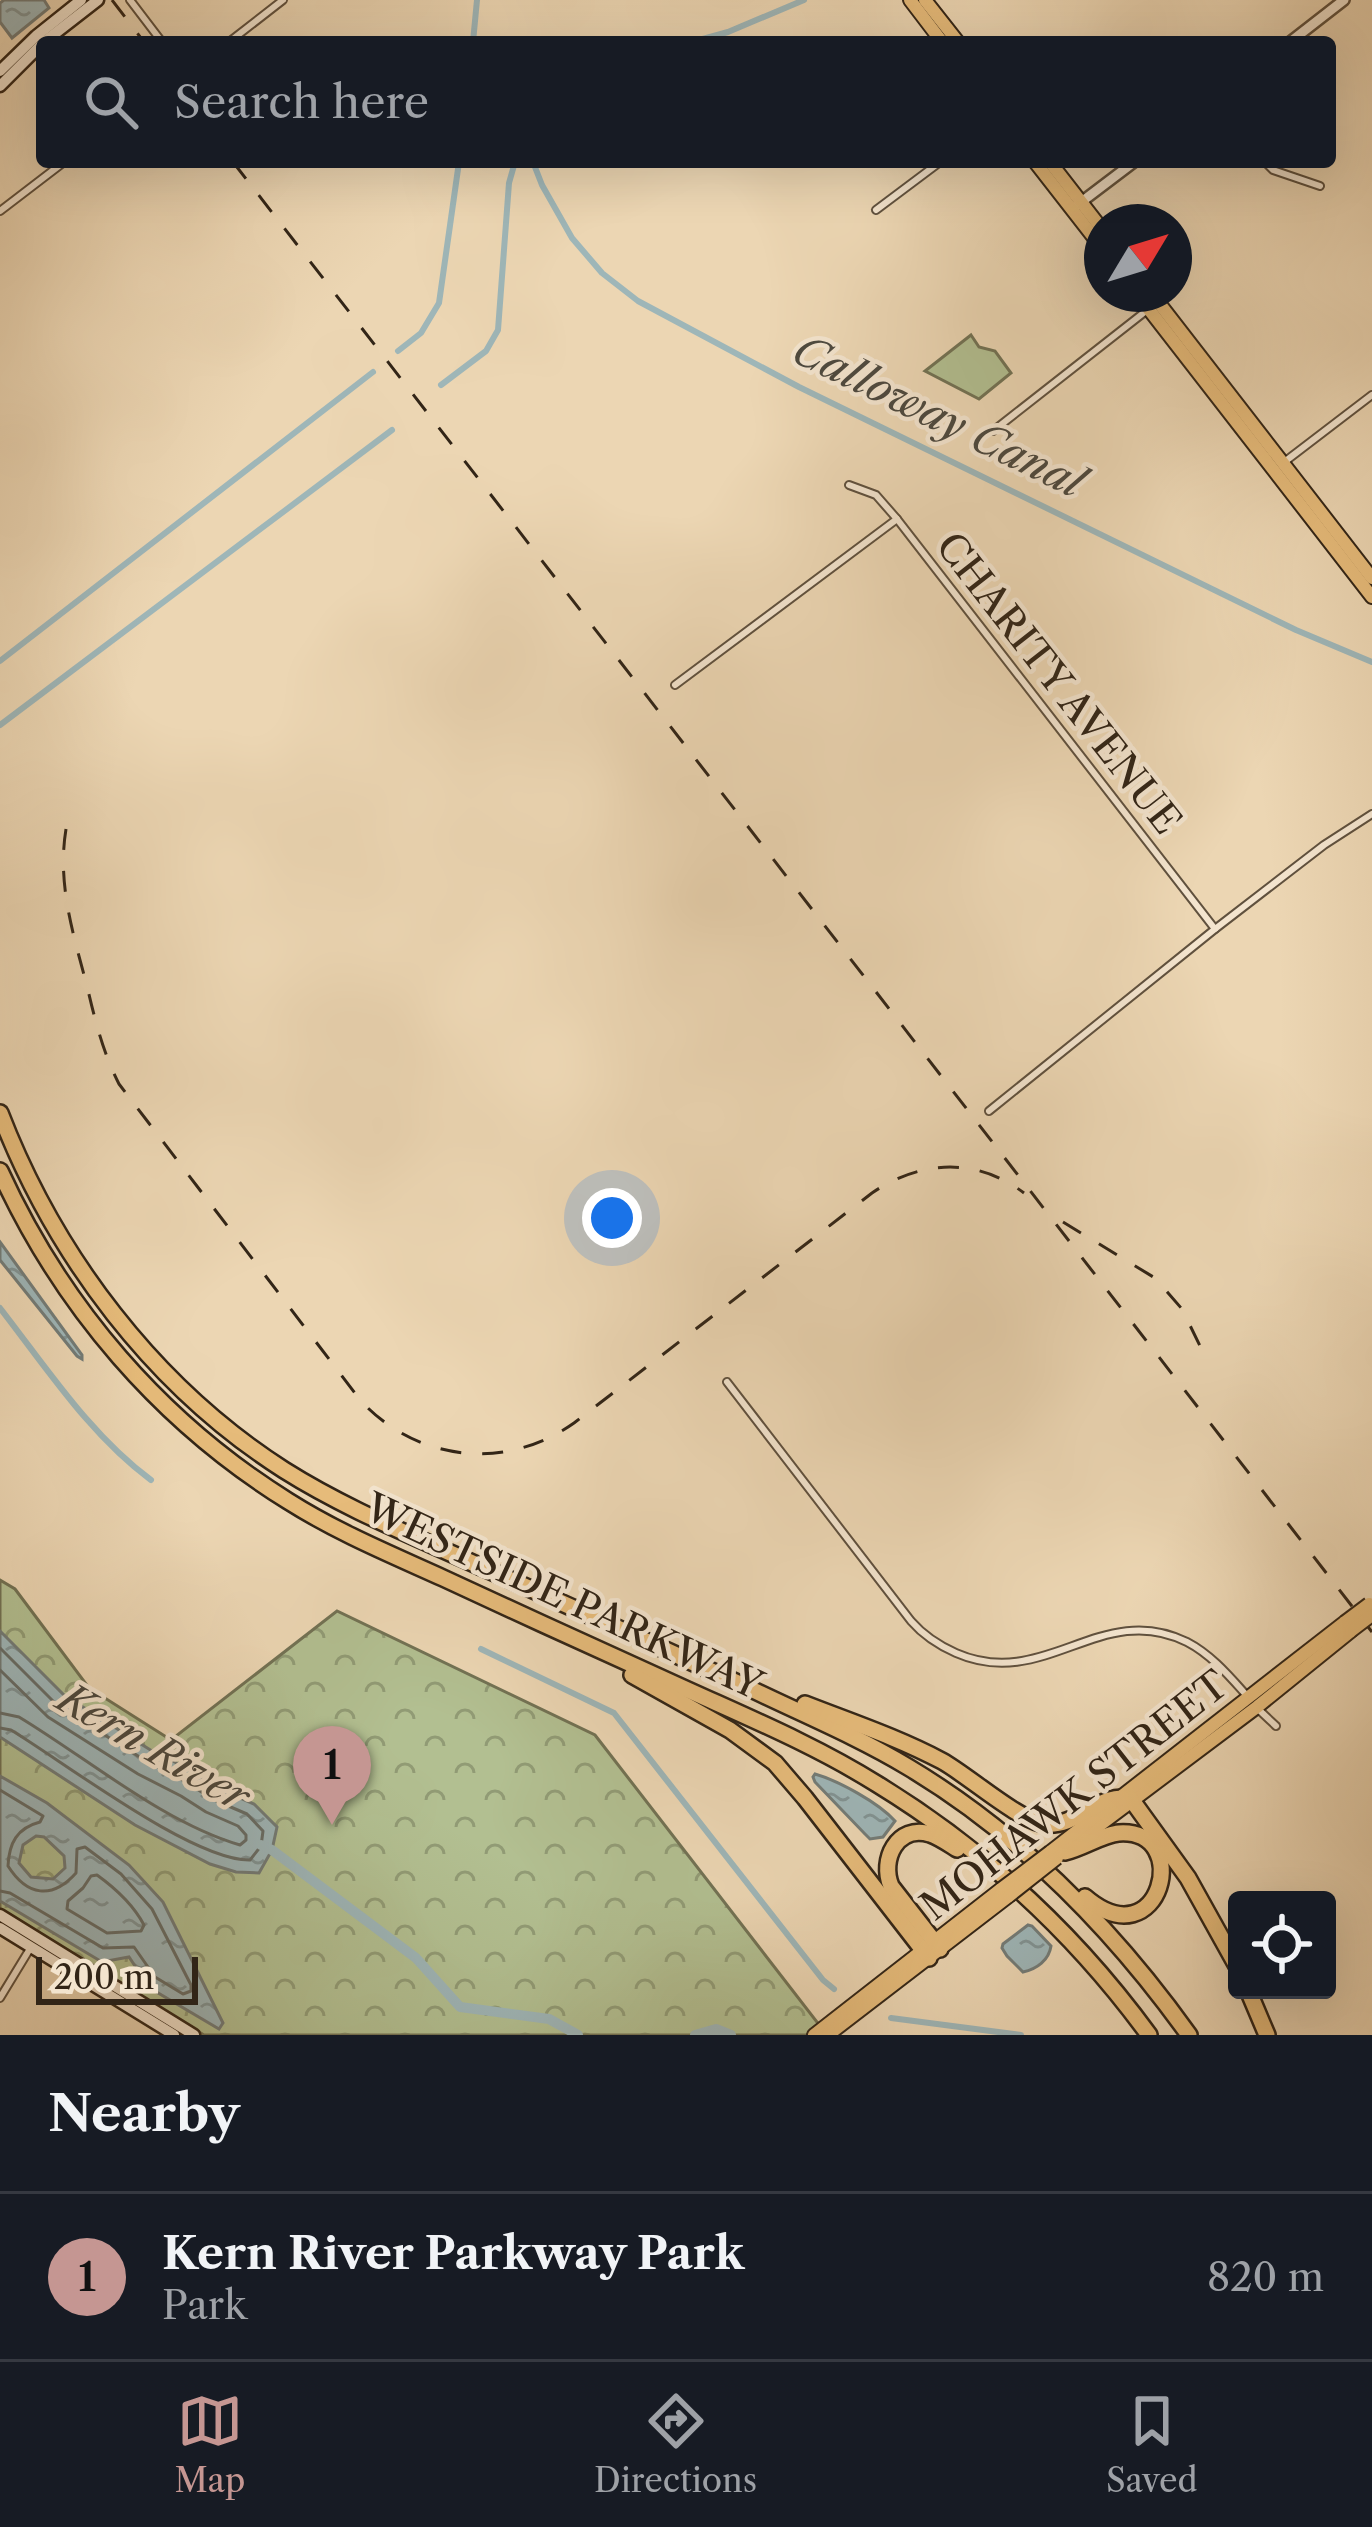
<!DOCTYPE html>
<style>
body{margin:0;font-family:"Libre Caslon Text",serif;background:#20242c;color:#f1f3f6}
.controls{position:absolute;right:36px;bottom:36px;display:grid;overflow:hidden;border-radius:12px;box-shadow:0 12px 48px #0002}
.controls button{width:108px;height:108px;display:grid;place-items:center;padding:0;border:0;border-bottom:3px solid #363941;background:#171b24;color:#f1f3f6;font:60px sans-serif}
.compass{position:absolute;left:1084px;top:204px;width:108px;height:108px;border-radius:50%;background:#171b24;box-shadow:0 12px 48px #0002;rotate:52deg}
.scale{position:absolute;left:36px;bottom:30px;width:162px;box-sizing:border-box;padding-left:12px;border:6px solid #322517;border-top:0;font-size:33px;line-height:42px;white-space:nowrap;color:#322517;-webkit-text-stroke:9px #f3e4ce;paint-order:stroke}
.you{position:absolute;left:612px;top:1218px;width:42px;height:42px;margin:-30px;border:9px solid #fff;border-radius:50%;background:#1a73e8;box-shadow:0 0 0 18px #1a73e833}
.badge{display:grid;place-items:center;width:78px;height:78px;border-radius:50%;background:#c59692;color:#111;font-size:39px;font-weight:700}
.pin{position:absolute;translate:-50% -99px;filter:drop-shadow(0 3px 6px #0008)}
.pin::after{content:'';position:absolute;top:63px;width:42px;height:36px;background:inherit;clip-path:polygon(0 0,100% 0,50% 100%)}
.list{margin:0;padding:0;list-style:none}
h2{display:flex;justify-content:space-between;align-items:center;height:156px;margin:0;padding:0 48px;font-size:51px}
h2 small{font-size:39px;font-weight:400;color:#9ea1a6}
.list li{display:grid;grid-template-columns:78px 1fr auto;gap:36px;align-items:center;box-sizing:border-box;height:168px;padding:0 48px;border-top:3px solid #363941}
.list b{display:block;font-size:45px;white-space:nowrap}
.list p{margin:0;font-size:39px;white-space:nowrap;color:#9ea1a6}
.list em{font-size:39px;font-style:normal;color:#9ea1a6}
.icon{flex:none;width:66px;height:66px;fill:none;stroke:currentColor;stroke-width:2;stroke-linecap:round;stroke-linejoin:round}
.map{position:relative;flex:none;width:1372px;height:2035px;overflow:hidden}
.search{position:absolute;background:#171b24;box-shadow:0 12px 48px #0002;left:36px;right:36px;top:36px;height:132px;display:flex;align-items:center;gap:30px;box-sizing:border-box;padding:0 42px;border-radius:12px;color:#9ea1a6;font-size:45px}
.sheet{height:324px;background:#171b24}
nav{display:flex;justify-content:space-around;align-items:center;box-sizing:border-box;height:168px;border-top:3px solid #363941;background:#171b24;font-size:33px;color:#9ea1a6}
nav a{display:grid;justify-items:center;gap:6px}
nav .on{color:#c59692}
.map>svg:first-child{display:block}
.park{fill:url(#park-crowns);stroke:#727254;stroke-width:3}
.pitch{fill:#b2bf91;stroke:#727254;stroke-width:3}
.water{fill:url(#water-ripples);stroke:#737c78;stroke-width:3;fill-rule:evenodd}
.lines{fill:none;stroke-linecap:round;stroke-linejoin:round}
.shore{stroke:#686e68;stroke-width:3}
.canal{stroke:#9eb6b8;stroke-width:6}
.river{stroke:#9eb6b8;stroke-width:10}
.minor-casing{stroke:#60513e;stroke-width:10}
.tertiary-casing{stroke:#60513e;stroke-width:14}
.secondary-casing{stroke:#322517;stroke-width:15}
.primary-casing{stroke:#322517;stroke-width:16}
.motorway-casing{stroke:#322517;stroke-width:20}
.minor{stroke:#f3e4ce;stroke-width:6}
.tertiary{stroke:#f3e4ce;stroke-width:9}
.secondary{stroke:#f3e4ce;stroke-width:10}
.primary{stroke:#e6bb7a;stroke-width:12}
.motorway{stroke:#e6bb7a;stroke-width:15}
.rail{stroke:#322517;stroke-width:3;stroke-dasharray:21 21;stroke-linecap:butt}
.primary-bridge-casing{stroke:#322517;stroke-width:16;stroke-linecap:butt}
.primary-bridge{stroke:#e6bb7a;stroke-width:12}
.labels{text-anchor:middle;stroke-width:9;stroke-linejoin:round;paint-order:stroke}
.street-label{font-size:39px;fill:#322517;stroke:#f3e4ce}
.water-label{font-size:42px;font-style:italic;fill:#4d493f;stroke:#f3e4ce}
</style>
<div class="map">
<svg width="1372" height="2035" viewBox="0 0 1372 2035">
<defs>
<pattern id="park-crowns" width="20" height="18" patternUnits="userSpaceOnUse" patternTransform="scale(3)"><rect width="20" height="18" fill="#b2bf91"/><path d="M2 6a3 3 0 1 1 6 0M12 15a3 3 0 1 1 6 0" fill="none" stroke="#919b75"/></pattern>
<pattern id="water-ripples" width="26" height="14" patternUnits="userSpaceOnUse" patternTransform="scale(3)"><rect width="26" height="14" fill="#9eb6b8"/><path d="M2 4q2-2 4 0t4 0M15 11q2-2 4 0t4 0" fill="none" stroke="#819495"/></pattern>
</defs>
<rect width="100%" height="100%" fill="#ecd6b3"/>
<filter id="stains"><feTurbulence type="fractalNoise" baseFrequency=".00167" numOctaves="4"/><feColorMatrix values="0 0 0 0 .2 0 0 0 0 .09 0 0 0 0 .02 0 0 0 .5 -.17"/></filter>
<radialGradient id="worn" r=".72"><stop offset=".6" stop-color="#630" stop-opacity="0"/><stop offset="1" stop-color="#630" stop-opacity=".3"/></radialGradient>
<!-- park -->
<path class="park" d="M 0,1580 L 15,1589 L 89,1688 L 171,1740 L 337,1611 L 595,1735 L 827,2035 L 204,2035 L 0,1910 Z"/>
<!-- pitch -->
<path class="pitch" d="M 971,335 L 979,347 L 995,351 L 1011,373 L 979,399 L 925,371 Z"/>
<!-- water -->
<g class="water">
<path d="M 4,0 L 44,0 L 49,8 L 12,38 L 0,22 L 0,3 Z"/>
<path d="M 0,1242 L 82,1355 L 82,1359 L 77,1356 L 0,1260 Z"/>
<path d="M 0,1631 L 64,1695 L 152,1751 L 195,1772 L 217,1788 L 254,1804 L 277,1827 L 272,1850 L 259,1873 L 236,1872 L 210,1864 L 135,1825 L 0,1737 Z"/>
<path d="M 815,1774 C 839,1781 879,1803 895,1821 L 883,1837 L 870,1839 L 865,1834 L 815,1782 L 813,1777 Z"/>
<path d="M 0,1776 L 47,1803 L 129,1865 L 163,1902 L 223,2023 L 219,2029 L 143,1984 L 141,1975 L 129,1957 L 102,1962 L 0,1901 ZM 36,1836 L 44,1837 L 64,1856 L 65,1868 L 53,1879 L 31,1877 L 19,1863 L 23,1845 Z"/>
<path d="M 1028,1925 L 1032,1926 L 1051,1946 C 1049,1960 1037,1969 1023,1972 L 1007,1956 L 1002,1948 L 1003,1944 Z"/>
</g>
<g class="lines">
<!-- shore -->
<g class="shore">
<path d="M 0,1648 L 57,1705 L 146,1761 L 188,1783 L 212,1799 L 247,1814 L 263,1831 L 261,1846 L 250,1860 C 193,1861 64,1762 11,1730 L 0,1728"/>
<path d="M 0,1670 L 48,1717 L 138,1774 L 181,1796 L 206,1812 L 238,1826 L 246,1835 L 246,1840 L 240,1845 C 164,1823 87,1758 19,1717 L 0,1713"/>
<path d="M 0,1790 L 43,1816 L 40,1822 C 17,1828 9,1843 8,1866 C 27,1896 52,1900 76,1873 L 77,1849 L 85,1847 L 121,1874 L 152,1909 L 191,1985 L 191,1991 L 183,1994 L 155,1977 L 134,1947 L 103,1948 L 10,1893 L 0,1891"/>
<path d="M 97,1875 C 115,1888 134,1906 144,1925 L 141,1931 L 107,1933 L 67,1909 L 68,1901 L 83,1888 L 91,1876 Z"/>
</g>
<!-- canal -->
<g class="canal">
<path d="M 473,42 L 477,0"/>
<path d="M 692,42 L 728,32 L 804,0"/>
<path d="M 533,162 L 542,185 L 572,238 L 602,273 L 638,301 L 799,387 L 1296,630 L 1372,662"/>
<path d="M 398,351 L 421,333 L 439,303 L 459,162"/>
<path d="M 441,385 L 486,351 L 498,330 L 509,183 L 515,162"/>
<path d="M 0,661 L 373,372"/>
<path d="M 0,725 L 392,430"/>
<path d="M 0,1308 C 46,1367 90,1435 151,1480"/>
<path d="M 481,1649 L 614,1713 L 823,1980 L 834,1989"/>
<path d="M 891,2018 L 1021,2035"/>
</g>
<!-- river -->
<g class="river">
<path d="M 261,1845 L 272,1850 L 416,1958 L 460,2007 L 549,2019 L 578,2035"/>
<path d="M 695,2035 L 716,2029 L 731,2035"/>
</g>
<!-- minor casing -->
<g class="minor-casing">
<g id="minor">
<path d="M 130,0 L 162,42"/>
<path d="M 229,42 L 283,0"/>
<path d="M 1265,162 L 1273,170 L 1320,186"/>
<path d="M 876,210 L 940,162"/>
<path d="M 0,211 L 64,162"/>
<path d="M 993,431 L 1146,311"/>
<path d="M 1283,463 L 1372,395"/>
<path d="M 849,485 L 876,495 L 897,519 L 1215,929"/>
<path d="M 675,685 L 897,519"/>
<path d="M 989,1111 L 1215,929 L 1324,845 L 1372,814"/>
<path d="M 727,1382 L 911,1621 C 924,1636 938,1645 956,1653 C 1045,1692 1101,1599 1187,1642 C 1212,1655 1230,1677 1249,1698"/>
<path d="M 1257,1708 L 1276,1726"/>
<path d="M 0,1998 L 31,1947"/>
</g>
</g>
<!-- tertiary casing -->
<g class="tertiary-casing">
<g id="tertiary">
<path d="M 1290,42 L 1344,0"/>
<path d="M 1076,206 L 1134,162"/>
</g>
</g>
<!-- secondary casing -->
<g class="secondary-casing">
<g id="secondary">
<path d="M 44,42 L 98,0"/>
<path d="M 0,71 L 36,36 L 81,0"/>
<path d="M 0,86 L 42,44"/>
<path d="M 0,1915 L 194,2035"/>
<path d="M 0,1928 L 174,2035"/>
</g>
</g>
<!-- primary casing -->
<g class="primary-casing">
<g id="primary">
<path d="M 910,0 L 942,42"/>
<path d="M 925,0 L 958,42"/>
<path d="M 1035,162 L 1102,248"/>
<path d="M 1050,162 L 1102,229"/>
<path d="M 1137,294 L 1372,597"/>
<path d="M 1152,294 L 1372,578"/>
<path d="M 1072,1846 L 1257,1707 L 1351,1631"/>
<path d="M 1050,1852 L 1345,1622"/>
<path d="M 814,2035 L 1001,1889"/>
<path d="M 828,2035 L 1009,1896"/>
</g>
</g>
<!-- motorway casing -->
<g class="motorway-casing">
<g id="motorway">
<path d="M 0,1113 C 55,1256 154,1387 284,1470 C 349,1511 419,1538 488,1570 C 577,1609 665,1650 753,1690 C 805,1715 858,1737 908,1767 C 1020,1834 1113,1929 1189,2035"/>
<path d="M 0,1171 C 62,1307 161,1422 288,1501 C 337,1532 390,1554 443,1578 C 525,1616 608,1654 690,1691 C 754,1720 818,1747 877,1784 C 983,1849 1076,1935 1149,2035"/>
<path d="M 632,1675 L 730,1730 L 775,1763 L 805,1798 L 929,1958"/>
<path d="M 805,1704 C 851,1722 899,1738 942,1761 C 969,1776 1019,1821 1045,1824 C 1077,1828 1100,1791 1131,1799 L 1188,1878 L 1237,1966"/>
<path d="M 1065,1852 C 1083,1848 1103,1834 1119,1833 C 1194,1828 1161,1962 1085,1897"/>
<path d="M 940,1949 L 891,1886 C 880,1860 897,1824 930,1834 C 939,1837 949,1844 957,1849"/>
<path d="M 1248,1990 L 1267,2035"/>
</g>
</g>
<!-- minor -->
<use href="#minor" class="minor"/>
<!-- tertiary -->
<use href="#tertiary" class="tertiary"/>
<!-- secondary -->
<use href="#secondary" class="secondary"/>
<!-- primary -->
<use href="#primary" class="primary"/>
<!-- motorway -->
<use href="#motorway" class="motorway"/>
<!-- rail -->
<g class="rail">
<path d="M 112,0 L 144,42"/>
<path d="M 233,162 L 1372,1632"/>
<path d="M 66,829 C 57,884 73,933 87,986 C 95,1020 103,1053 119,1084 L 361,1401 C 418,1462 506,1471 574,1423 L 872,1193 C 920,1160 977,1157 1024,1193"/>
<path d="M 1063,1222 L 1155,1278 L 1182,1309 L 1202,1350"/>
</g>
<!-- primary-bridge casing -->
<g class="primary-bridge-casing">
<g id="primary-bridge">
<path d="M 1345,1622 L 1369,1604"/>
<path d="M 1351,1631 L 1372,1615"/>
<path d="M 1001,1889 L 1050,1852"/>
<path d="M 1009,1896 L 1057,1858"/>
</g>
</g>
<!-- primary-bridge -->
<use href="#primary-bridge" class="primary-bridge"/>
</g>
<g class="labels">
<!-- street labels -->
<g class="street-label">
<text transform="translate(1059 683) rotate(52)" y="14">CHARITY AVENUE</text>
<text transform="translate(564 1596) rotate(25)" y="14">WESTSIDE PARKWAY</text>
<text transform="translate(1074 1795) rotate(-38)" y="14">MOHAWK STREET</text>
</g>
<!-- water labels -->
<g class="water-label">
<text transform="translate(939 416) rotate(26)" y="15">Calloway Canal</text>
<text transform="translate(154 1747) rotate(30)" y="15">Kern River</text>
</g>
</g>
<rect width="100%" height="100%" filter="url(#stains)"/>
<rect width="100%" height="100%" fill="url(#worn)"/>
</svg>
<div class="controls">
<button><svg class="icon" aria-label="locate" viewBox="0 0 24 24"><circle cx="12" cy="12" r="6"/><path d="M12 2v4M12 18v4M2 12h4M18 12h4"/></svg></button>
</div>
<svg class="compass" viewBox="-18 -18 36 36"><path d="M0-13l5 13h-10z" fill="#e53935"/><path d="M0 13l5-13h-10z" fill="#9ea1a6"/></svg>
<div class="scale">200 m</div>
<div class="you"></div>
<div class="pin badge" style="left:332px;top:1825px">1</div>
<div class="search"><svg class="icon" aria-label="search" viewBox="0 0 24 24"><circle cx="10" cy="10" r="6"/><path d="M15 15l6 6"/></svg>Search here</div>
</div>
<section class="sheet">
<h2>Nearby<small></small></h2>
<ul class="list">
<li><span class="badge">1</span><div><b>Kern River Parkway Park</b><p>Park</p></div><em>820 m</em></li>
</ul>
</section>
<nav>
<a class="on"><svg class="icon" aria-label="map" viewBox="0 0 24 24"><path d="M3 6l6-2 6 2 6-2v14l-6 2-6-2-6 2zM9 4v14M15 6v14"/></svg>Map</a>
<a><svg class="icon" aria-label="directions" viewBox="0 0 24 24"><path d="M12 3l9 9-9 9-9-9zM9 14v-3h6M13 9l2 2-2 2"/></svg>Directions</a>
<a><svg class="icon" aria-label="saved" viewBox="0 0 24 24"><path d="M7 4h10v16l-5-4-5 4z"/></svg>Saved</a>
</nav>
